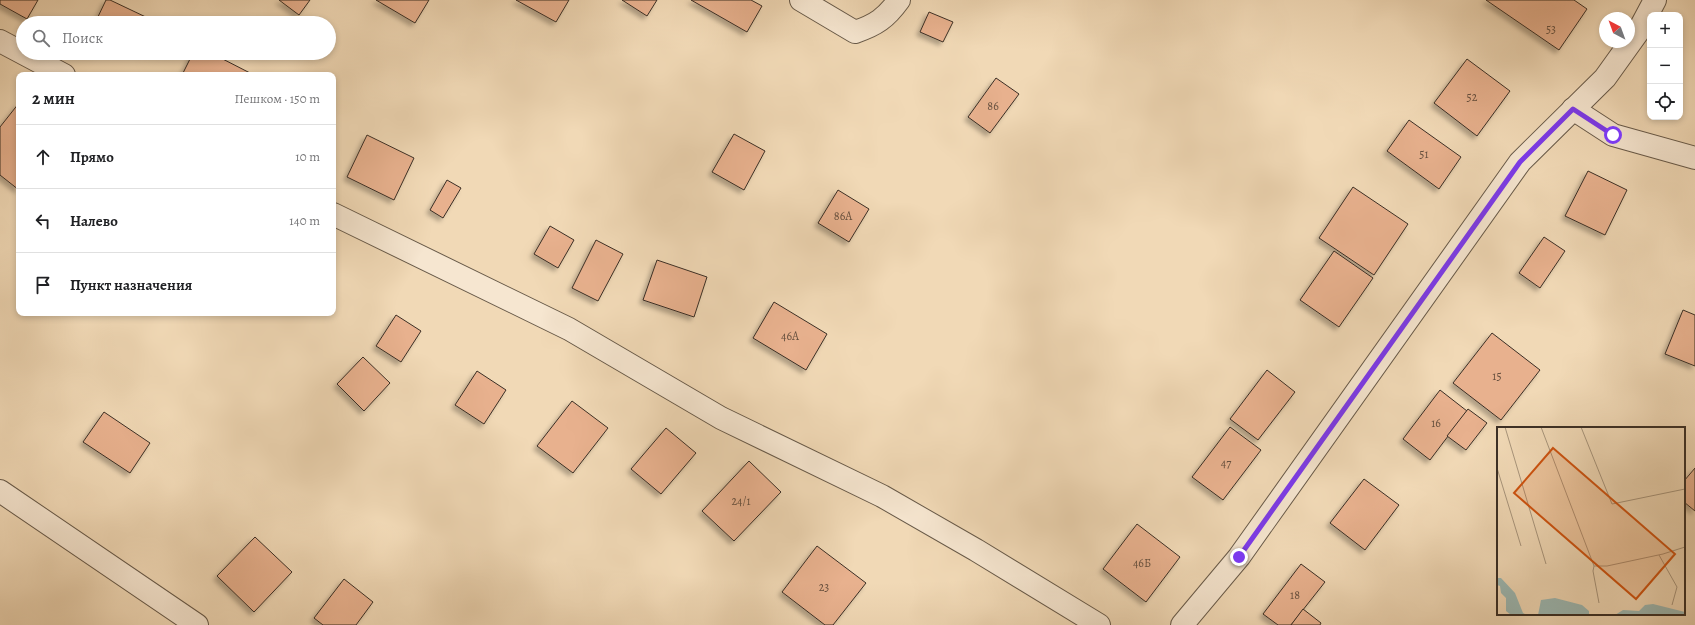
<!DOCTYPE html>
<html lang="ru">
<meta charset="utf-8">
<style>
body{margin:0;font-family:Alegreya,serif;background:#f2f2f2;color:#202124}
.controls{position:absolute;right:12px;top:12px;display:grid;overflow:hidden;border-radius:8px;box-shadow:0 2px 6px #0003}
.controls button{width:36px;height:36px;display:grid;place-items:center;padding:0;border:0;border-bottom:1px solid #e0e0e0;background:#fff;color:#202124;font:20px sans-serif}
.compass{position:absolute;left:1599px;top:12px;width:36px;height:36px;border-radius:50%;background:#fff;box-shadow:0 2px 6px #0003;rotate:319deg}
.stop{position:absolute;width:12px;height:12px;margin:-9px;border:3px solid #7c3aed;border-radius:50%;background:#fff}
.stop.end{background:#7c3aed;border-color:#fff;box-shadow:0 1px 4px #0008}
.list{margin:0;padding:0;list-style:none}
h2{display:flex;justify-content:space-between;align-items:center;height:52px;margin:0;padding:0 16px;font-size:17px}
h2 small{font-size:13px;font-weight:400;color:#757577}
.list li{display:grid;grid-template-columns:26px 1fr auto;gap:12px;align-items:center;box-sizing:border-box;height:64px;padding:0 16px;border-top:1px solid #e0e0e0}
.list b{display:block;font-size:15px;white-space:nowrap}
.list em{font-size:13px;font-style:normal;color:#757577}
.icon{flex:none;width:22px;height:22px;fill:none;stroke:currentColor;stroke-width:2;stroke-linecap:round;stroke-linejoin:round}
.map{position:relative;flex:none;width:1695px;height:625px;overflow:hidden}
.search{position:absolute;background:#fff;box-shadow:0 2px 6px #0003;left:16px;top:16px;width:320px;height:44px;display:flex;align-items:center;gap:10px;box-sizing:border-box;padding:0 14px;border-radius:22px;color:#757577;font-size:15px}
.panel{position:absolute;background:#fff;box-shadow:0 2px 6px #0003;left:16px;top:72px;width:320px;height:244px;border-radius:8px}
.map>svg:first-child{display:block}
.building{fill:#e8b18e;stroke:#3b2f25;filter:url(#shadow)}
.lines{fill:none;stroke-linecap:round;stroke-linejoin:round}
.minor-casing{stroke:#685a49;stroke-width:24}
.minor{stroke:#f6e6d0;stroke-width:22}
.route{stroke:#7c3aed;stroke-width:5}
.labels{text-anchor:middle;stroke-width:3;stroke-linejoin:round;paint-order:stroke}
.number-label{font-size:12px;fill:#66503f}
.inset-road{fill:none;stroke:#a8957c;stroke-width:1}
.view{fill:#ce5310;fill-opacity:0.15;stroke:#ce5310;stroke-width:2}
.inset-edge{fill:none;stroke:#3b2f25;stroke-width:2}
</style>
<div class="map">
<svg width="1695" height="625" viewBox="0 0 1695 625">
<defs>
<filter id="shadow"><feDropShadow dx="-3.5" dy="3.5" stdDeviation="2" flood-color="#0004"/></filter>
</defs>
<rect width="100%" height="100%" fill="#f1d9b6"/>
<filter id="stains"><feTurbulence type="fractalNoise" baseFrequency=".005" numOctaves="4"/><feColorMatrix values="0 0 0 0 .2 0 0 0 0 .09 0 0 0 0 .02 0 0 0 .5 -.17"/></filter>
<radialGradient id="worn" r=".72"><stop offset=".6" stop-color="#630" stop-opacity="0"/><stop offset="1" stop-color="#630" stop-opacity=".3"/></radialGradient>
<!-- building -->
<g class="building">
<path d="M 0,0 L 38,0 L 27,19 L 0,4 Z"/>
<path d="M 106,0 L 110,0 L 150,19 L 148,23 L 95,23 Z"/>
<path d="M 279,0 L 310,0 L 299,15 Z"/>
<path d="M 376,0 L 429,0 L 415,23 Z"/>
<path d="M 516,0 L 569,0 L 556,22 Z"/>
<path d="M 622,0 L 657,0 L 647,16 Z"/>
<path d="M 691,0 L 751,0 L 762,6 L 747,32 Z"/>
<path d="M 1486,0 L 1574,0 L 1587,9 L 1559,50 Z"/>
<path d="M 929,12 L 953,22 L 943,42 L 920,32 Z"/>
<path d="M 193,53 L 211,53 L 252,74 L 251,75 L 182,75 Z"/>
<path d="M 1467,59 L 1510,91 L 1477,136 L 1434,103 Z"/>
<path d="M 996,78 L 1019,94 L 990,133 L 968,117 Z"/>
<path d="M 19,103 L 19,190 L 0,175 L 0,127 Z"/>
<path d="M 1409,120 L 1461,157 L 1439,189 L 1387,151 Z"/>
<path d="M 734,134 L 765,151 L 744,190 L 712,172 Z"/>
<path d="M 367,135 L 414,158 L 394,200 L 347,177 Z"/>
<path d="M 1588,171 L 1627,190 L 1605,235 L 1565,216 Z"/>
<path d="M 447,180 L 461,188 L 443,218 L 430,210 Z"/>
<path d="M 1353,187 L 1408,224 L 1374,275 L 1319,238 Z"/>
<path d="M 838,190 L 869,209 L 849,242 L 818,223 Z"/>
<path d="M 550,226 L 574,240 L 558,268 L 534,254 Z"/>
<path d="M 1544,237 L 1565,251 L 1540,288 L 1519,273 Z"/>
<path d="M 596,240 L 623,254 L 598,301 L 572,288 Z"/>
<path d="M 1334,251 L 1373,278 L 1339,327 L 1300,300 Z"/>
<path d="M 657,260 L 707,277 L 694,317 L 643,300 Z"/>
<path d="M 774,302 L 827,334 L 806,370 L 753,338 Z"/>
<path d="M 1683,310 L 1695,315 L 1695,366 L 1665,354 Z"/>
<path d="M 396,315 L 421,331 L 401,362 L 376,346 Z"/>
<path d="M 1492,333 L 1540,370 L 1501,420 L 1453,383 Z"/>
<path d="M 363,357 L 390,383 L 364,411 L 337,384 Z"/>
<path d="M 1267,370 L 1295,392 L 1258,440 L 1230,419 Z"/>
<path d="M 477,371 L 506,390 L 484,424 L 455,405 Z"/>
<path d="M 1440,390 L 1467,411 L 1430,460 L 1403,439 Z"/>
<path d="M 572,401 L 608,428 L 573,473 L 537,446 Z"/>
<path d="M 1468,409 L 1487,423 L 1466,450 L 1447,436 Z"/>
<path d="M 104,412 L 150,443 L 130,473 L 83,442 Z"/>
<path d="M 1230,427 L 1261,450 L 1223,500 L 1192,477 Z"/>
<path d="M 666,428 L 696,453 L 661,494 L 631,469 Z"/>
<path d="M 749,461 L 781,492 L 734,541 L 702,511 Z"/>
<path d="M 1695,468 L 1695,511 L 1684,502 L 1684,481 Z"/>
<path d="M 1364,479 L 1399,505 L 1365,550 L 1330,523 Z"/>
<path d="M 1137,524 L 1180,557 L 1146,602 L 1103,569 Z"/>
<path d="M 255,537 L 292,572 L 254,612 L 217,576 Z"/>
<path d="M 817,546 L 866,583 L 833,625 L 825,625 L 782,592 Z"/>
<path d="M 1301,564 L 1325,582 L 1291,625 L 1278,625 L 1263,614 Z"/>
<path d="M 344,579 L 373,602 L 356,625 L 323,625 L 314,618 Z"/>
<path d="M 1303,609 L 1321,623 L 1320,625 L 1291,625 Z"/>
</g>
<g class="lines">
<!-- minor casing -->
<g class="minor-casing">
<g id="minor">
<path d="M 801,0 L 855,32 C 876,25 886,18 899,0"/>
<path d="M 0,41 L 64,75"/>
<path d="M 1573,109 L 1613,135 L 1695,158"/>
<path d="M 333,214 L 569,329 L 721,418 L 882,496 L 976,550 L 1099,625"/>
<path d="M 0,491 L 197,625"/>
<path d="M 1182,625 L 1239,557 L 1520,162 L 1605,78 L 1638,32 L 1655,0"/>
</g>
</g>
<!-- minor -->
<use href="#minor" class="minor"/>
</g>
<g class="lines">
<!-- route -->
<path class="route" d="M 1239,557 L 1520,162 L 1573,109 L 1613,135"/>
</g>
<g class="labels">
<!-- number labels -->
<g class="number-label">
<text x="1551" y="33">53</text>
<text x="1472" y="101">52</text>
<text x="993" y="110">86</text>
<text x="1424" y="158">51</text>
<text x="843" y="220">86А</text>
<text x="790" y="340">46А</text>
<text x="1497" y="380">15</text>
<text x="1436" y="427">16</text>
<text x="1226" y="467">47</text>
<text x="741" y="505">24/1</text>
<text x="1142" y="567">46Б</text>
<text x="824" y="591">23</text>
<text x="1295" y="599">18</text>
</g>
</g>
<!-- overview -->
<g transform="translate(1497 427)">
<rect width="188" height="188" fill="#f1d9b6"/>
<path d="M 0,151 L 4,151 L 18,166 L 26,186 L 30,188 L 14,188 L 9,184 L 9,171 L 4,166 L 3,159 L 0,158 ZM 58,171 L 85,178 L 92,184 L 92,188 L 41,188 L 44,173 ZM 156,177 L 188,185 L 188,188 L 118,188 L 126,183 L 142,184 L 148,178 Z" fill="#9cb9b4"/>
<path class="inset-road" d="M 8,0 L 49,137M 44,0 L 97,139 L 110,139 L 166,127 L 188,120M 84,0 L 115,77 L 188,62M 0,41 L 24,119M 162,128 L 180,160 L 175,178M 97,139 L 96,144 L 102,176"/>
<path class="view" d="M 56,21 L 178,127 L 139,172 L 17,66 Z"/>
<rect width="188" height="188" class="inset-edge"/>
</g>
<rect width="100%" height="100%" filter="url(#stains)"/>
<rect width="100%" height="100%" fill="url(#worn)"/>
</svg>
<div class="controls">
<button>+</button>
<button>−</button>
<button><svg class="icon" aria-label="locate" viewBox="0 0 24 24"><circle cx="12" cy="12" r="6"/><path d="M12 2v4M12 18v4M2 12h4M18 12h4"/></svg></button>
</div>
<svg class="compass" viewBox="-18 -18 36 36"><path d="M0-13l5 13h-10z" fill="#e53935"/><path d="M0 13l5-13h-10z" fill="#757577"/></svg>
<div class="stop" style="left:1613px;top:135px"></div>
<div class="stop end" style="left:1239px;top:557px"></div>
<div class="search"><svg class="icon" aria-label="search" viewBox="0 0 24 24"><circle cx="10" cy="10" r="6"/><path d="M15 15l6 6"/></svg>Поиск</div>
<section class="panel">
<h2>2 мин<small>Пешком · 150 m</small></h2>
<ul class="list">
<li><svg class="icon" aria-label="ahead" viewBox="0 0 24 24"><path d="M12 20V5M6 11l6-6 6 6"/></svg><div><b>Прямо</b></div><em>10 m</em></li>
<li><svg class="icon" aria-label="left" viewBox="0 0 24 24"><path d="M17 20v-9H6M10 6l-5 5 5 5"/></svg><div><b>Налево</b></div><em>140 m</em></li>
<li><svg class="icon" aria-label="arrive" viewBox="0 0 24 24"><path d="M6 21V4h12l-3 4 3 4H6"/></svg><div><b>Пункт назначения</b></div></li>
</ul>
</section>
</div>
